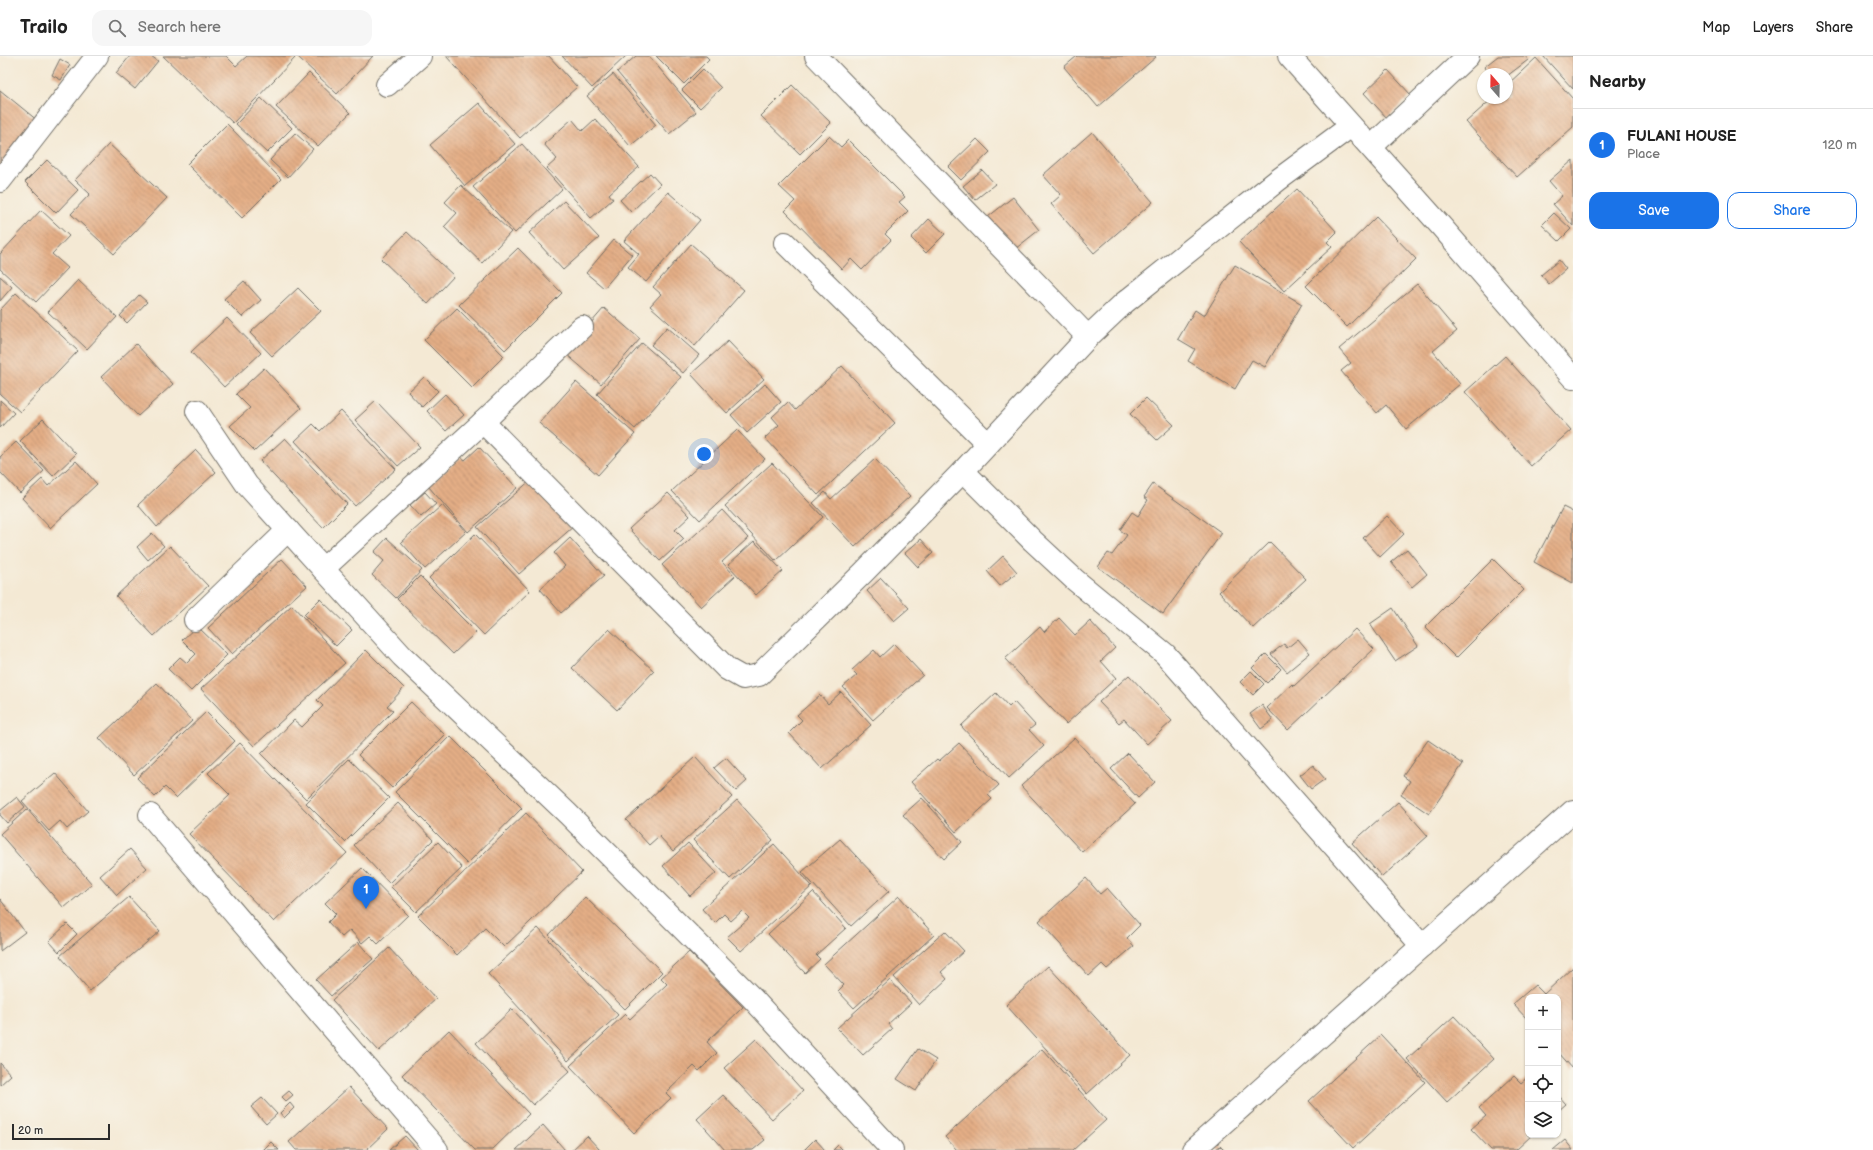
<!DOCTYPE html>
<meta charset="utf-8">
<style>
body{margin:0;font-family:"Balsamiq Sans",sans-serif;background:#f6f6f6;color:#222}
.controls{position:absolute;right:12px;bottom:12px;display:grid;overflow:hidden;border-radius:8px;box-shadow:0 1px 3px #0004}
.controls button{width:36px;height:36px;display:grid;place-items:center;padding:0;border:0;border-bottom:1px solid #e0e0e0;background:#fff;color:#222;font:20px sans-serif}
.compass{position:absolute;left:1477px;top:12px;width:36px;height:36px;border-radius:50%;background:#fff;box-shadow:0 1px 3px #0004;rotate:340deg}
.scale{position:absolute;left:12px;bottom:10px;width:98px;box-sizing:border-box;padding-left:4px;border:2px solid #2b2b2b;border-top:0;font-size:11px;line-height:14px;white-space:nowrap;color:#2b2b2b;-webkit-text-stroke:3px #f7f3e8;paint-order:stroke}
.you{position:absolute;left:704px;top:398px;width:14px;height:14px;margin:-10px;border:3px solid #fff;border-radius:50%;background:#1a73e8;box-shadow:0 0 0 6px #1a73e833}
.badge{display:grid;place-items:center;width:26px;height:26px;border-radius:50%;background:#1a73e8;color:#fff;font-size:13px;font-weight:700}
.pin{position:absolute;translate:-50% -33px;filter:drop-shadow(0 1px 2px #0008)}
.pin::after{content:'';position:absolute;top:21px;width:14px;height:12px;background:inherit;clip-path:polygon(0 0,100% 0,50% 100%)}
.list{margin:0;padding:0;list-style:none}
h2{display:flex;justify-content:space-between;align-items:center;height:52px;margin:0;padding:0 16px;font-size:17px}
h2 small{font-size:13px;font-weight:400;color:#767676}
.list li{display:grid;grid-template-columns:26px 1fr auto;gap:12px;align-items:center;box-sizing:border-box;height:72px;padding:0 16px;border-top:1px solid #e0e0e0}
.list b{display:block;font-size:15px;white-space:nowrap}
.list p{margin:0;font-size:13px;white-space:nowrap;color:#767676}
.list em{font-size:13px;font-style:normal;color:#767676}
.actions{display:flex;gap:8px;padding:12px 16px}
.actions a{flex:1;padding:9px 0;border:1px solid #1a73e8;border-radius:12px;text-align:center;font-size:14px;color:#1a73e8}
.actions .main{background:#1a73e8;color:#fff}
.icon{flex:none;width:22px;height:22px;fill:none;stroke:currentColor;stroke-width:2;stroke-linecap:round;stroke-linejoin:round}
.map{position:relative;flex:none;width:1573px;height:1094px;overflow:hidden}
header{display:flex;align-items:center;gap:24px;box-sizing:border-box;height:56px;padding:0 20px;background:#fff;border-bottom:1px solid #e0e0e0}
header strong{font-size:19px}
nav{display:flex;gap:22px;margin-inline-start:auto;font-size:14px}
.search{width:280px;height:36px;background:#f6f6f6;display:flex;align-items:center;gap:10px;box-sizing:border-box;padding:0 14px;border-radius:12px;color:#767676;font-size:15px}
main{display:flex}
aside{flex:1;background:#fff}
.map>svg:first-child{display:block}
.building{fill:url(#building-back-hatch)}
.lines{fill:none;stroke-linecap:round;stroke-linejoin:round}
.minor-casing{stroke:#716e66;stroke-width:24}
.minor{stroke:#fff;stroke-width:22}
</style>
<header>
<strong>Trailo</strong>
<div class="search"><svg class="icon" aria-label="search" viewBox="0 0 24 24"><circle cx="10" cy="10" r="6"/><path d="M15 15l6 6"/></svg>Search here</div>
<nav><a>Map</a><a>Layers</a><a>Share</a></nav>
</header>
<main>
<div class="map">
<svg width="1573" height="1094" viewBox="0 0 1573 1094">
<defs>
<pattern id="building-back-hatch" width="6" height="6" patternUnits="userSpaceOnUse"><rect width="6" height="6" fill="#e4ae86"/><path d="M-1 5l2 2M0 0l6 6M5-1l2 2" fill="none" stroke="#b98e6e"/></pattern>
</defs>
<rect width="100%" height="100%" fill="#f7f3e8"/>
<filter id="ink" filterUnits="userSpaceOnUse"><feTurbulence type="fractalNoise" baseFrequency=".025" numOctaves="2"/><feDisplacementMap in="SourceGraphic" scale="8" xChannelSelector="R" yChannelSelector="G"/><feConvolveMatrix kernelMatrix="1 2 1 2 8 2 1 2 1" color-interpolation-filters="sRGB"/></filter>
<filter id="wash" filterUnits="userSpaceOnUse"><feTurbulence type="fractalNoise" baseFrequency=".012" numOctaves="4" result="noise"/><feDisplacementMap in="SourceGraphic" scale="16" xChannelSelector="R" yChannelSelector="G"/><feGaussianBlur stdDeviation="0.9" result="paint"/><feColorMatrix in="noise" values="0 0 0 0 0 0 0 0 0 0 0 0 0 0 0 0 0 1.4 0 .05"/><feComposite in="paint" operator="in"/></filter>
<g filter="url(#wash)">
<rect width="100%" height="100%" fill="#f4e9d4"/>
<g id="blocks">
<!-- building -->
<g class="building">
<path d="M 130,0 L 151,0 L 158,5 L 135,33 L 116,17 Z"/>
<path d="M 163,0 L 226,0 L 236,10 L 247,0 L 293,0 L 295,2 L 233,67 Z"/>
<path d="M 297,0 L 373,0 L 337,38 Z"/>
<path d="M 446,0 L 549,0 L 577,31 L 520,82 Z"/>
<path d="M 562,0 L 626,0 L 592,32 Z"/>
<path d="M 636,0 L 649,0 L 696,56 L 669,78 L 617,16 Z"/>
<path d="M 656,0 L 706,0 L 709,3 L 684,28 Z"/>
<path d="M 1077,0 L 1155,0 L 1156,1 L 1098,51 L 1064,11 Z"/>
<path d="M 1498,0 L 1525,0 L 1528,4 L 1507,20 L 1507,18 L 1490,18 L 1484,11 Z"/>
<path d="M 1543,0 L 1573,0 L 1573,33 Z"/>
<path d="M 1536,2 L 1573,43 L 1573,71 L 1517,121 L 1466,66 L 1493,42 L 1507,42 L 1507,29 Z"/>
<path d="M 60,3 L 70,9 L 61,24 L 52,19 Z"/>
<path d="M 703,13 L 721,32 L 700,52 L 682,34 Z"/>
<path d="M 1388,14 L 1411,39 L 1387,62 L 1364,37 Z"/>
<path d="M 309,17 L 350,57 L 318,90 L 276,51 Z"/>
<path d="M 613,18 L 656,69 L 630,90 L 587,40 Z"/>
<path d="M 792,29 L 831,67 L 800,98 L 761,60 Z"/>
<path d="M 0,34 L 38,65 L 0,111 Z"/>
<path d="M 261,42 L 292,72 L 267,97 L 236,68 Z"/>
<path d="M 479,47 L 515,88 L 465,130 L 430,89 Z"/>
<path d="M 572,63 L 582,75 L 595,63 L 639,111 L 609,138 L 613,143 L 591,162 L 547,112 L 557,103 L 544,88 Z"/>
<path d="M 227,68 L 281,123 L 242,162 L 187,108 Z"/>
<path d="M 1092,76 L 1153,146 L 1094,197 L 1051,148 L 1061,139 L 1043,119 Z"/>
<path d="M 295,77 L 313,93 L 288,121 L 270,104 Z"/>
<path d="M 829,80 L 841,91 L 848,84 L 905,141 L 899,146 L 908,155 L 885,178 L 891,184 L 862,214 L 851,203 L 842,213 L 785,155 L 795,145 L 779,130 Z"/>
<path d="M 977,83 L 990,96 L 961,124 L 948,111 Z"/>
<path d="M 109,88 L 167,142 L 114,198 L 71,158 L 90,138 L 75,124 Z"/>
<path d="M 522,88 L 562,133 L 515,177 L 473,131 Z"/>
<path d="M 47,104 L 78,134 L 56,157 L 25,126 Z"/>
<path d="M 1573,104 L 1573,170 L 1553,148 L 1562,140 L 1549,125 Z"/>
<path d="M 982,114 L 995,128 L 975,144 L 963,130 Z"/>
<path d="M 650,117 L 660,128 L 631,156 L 620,144 Z"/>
<path d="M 461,129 L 511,176 L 482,207 L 444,171 L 457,157 L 445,146 Z"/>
<path d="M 1297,133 L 1337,176 L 1327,186 L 1332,191 L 1284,235 L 1239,186 Z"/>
<path d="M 668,136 L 700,164 L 646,226 L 628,211 L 639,198 L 624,185 Z"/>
<path d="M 1013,141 L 1039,174 L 1015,193 L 988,161 Z"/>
<path d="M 564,145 L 599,182 L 563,214 L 529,177 Z"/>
<path d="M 41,154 L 69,180 L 52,198 L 68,212 L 36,246 L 0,213 L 0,198 Z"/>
<path d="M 1554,157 L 1571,173 L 1559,185 L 1542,169 Z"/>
<path d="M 1376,161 L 1416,203 L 1347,271 L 1306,230 Z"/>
<path d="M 929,163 L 945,178 L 926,197 L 911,182 Z"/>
<path d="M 407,176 L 454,220 L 428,248 L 381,203 Z"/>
<path d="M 614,184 L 632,199 L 604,232 L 586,217 Z"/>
<path d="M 691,188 L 744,234 L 695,290 L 650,250 L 661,238 L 653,231 Z"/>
<path d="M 518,192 L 562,237 L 505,294 L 459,249 Z"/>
<path d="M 1559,204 L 1566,213 L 1549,228 L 1541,219 Z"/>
<path d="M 1235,209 L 1302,248 L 1265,311 L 1252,304 L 1235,333 L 1188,305 L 1195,293 L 1178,283 L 1195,254 L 1204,260 Z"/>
<path d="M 0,220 L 12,231 L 0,245 Z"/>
<path d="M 78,224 L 117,261 L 87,293 L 48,256 Z"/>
<path d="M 244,225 L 261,244 L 242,261 L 224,243 Z"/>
<path d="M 1417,228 L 1457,275 L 1433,295 L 1460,328 L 1406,373 L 1386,349 L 1377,357 L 1341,315 L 1351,307 L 1339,293 Z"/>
<path d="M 298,232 L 321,255 L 272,300 L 250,277 Z"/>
<path d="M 16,237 L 78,295 L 20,356 L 0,338 L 0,254 Z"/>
<path d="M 139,239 L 147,246 L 127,267 L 120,260 Z"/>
<path d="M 457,252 L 504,300 L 472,332 L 424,284 Z"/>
<path d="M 604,252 L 640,283 L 601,328 L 565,297 Z"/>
<path d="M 227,262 L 261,297 L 224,331 L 191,296 Z"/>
<path d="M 667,271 L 699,299 L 683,317 L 651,289 Z"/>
<path d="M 728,285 L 764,323 L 727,357 L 691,318 Z"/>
<path d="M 642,287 L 681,321 L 635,373 L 597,338 Z"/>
<path d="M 136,288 L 173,328 L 138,360 L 101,321 Z"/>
<path d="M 1505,300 L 1571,374 L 1531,410 L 1465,336 Z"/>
<path d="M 842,310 L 895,367 L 818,439 L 765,382 L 779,369 L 772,361 L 788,346 L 795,354 Z"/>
<path d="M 264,312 L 301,352 L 255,395 L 230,370 L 250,352 L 236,338 Z"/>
<path d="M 424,321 L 438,335 L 422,351 L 408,336 Z"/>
<path d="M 576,326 L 635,378 L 598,419 L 539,367 Z"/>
<path d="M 765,328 L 781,346 L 747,377 L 731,359 Z"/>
<path d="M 445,338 L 464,359 L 446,375 L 427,355 Z"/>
<path d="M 1146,342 L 1174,369 L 1157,384 L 1130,358 Z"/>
<path d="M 0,344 L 14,357 L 0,372 Z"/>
<path d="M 376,345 L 420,391 L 398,410 L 355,364 Z"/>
<path d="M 341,355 L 396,413 L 355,450 L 295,385 L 313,368 L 320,375 Z"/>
<path d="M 43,363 L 76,398 L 53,420 L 20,385 Z"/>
<path d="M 737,374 L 765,403 L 700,464 L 672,435 Z"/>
<path d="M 285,382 L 347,448 L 323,472 L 260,405 Z"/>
<path d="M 16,386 L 44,415 L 20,437 L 0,416 L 0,401 Z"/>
<path d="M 479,391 L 517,432 L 468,476 L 428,430 L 461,401 L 465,404 Z"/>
<path d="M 196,394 L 216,416 L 157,471 L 138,449 Z"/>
<path d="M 875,403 L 910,440 L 855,491 L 813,447 L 825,436 L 831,443 Z"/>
<path d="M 76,405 L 97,428 L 50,472 L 22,442 L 42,423 L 48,430 Z"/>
<path d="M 772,407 L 823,461 L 776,505 L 725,450 Z"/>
<path d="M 532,423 L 574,470 L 519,518 L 477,471 Z"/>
<path d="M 1153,428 L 1222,477 L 1163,558 L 1098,511 L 1108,497 L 1112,499 L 1127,479 L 1120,474 L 1132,456 L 1138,460 L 1148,444 L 1144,441 Z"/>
<path d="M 425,436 L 436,448 L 421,461 L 410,449 Z"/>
<path d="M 668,437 L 690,460 L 675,474 L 684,483 L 660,505 L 629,473 Z"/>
<path d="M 442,449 L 466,476 L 425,513 L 401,486 Z"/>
<path d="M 1563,451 L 1573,456 L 1573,527 L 1534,506 Z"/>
<path d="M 722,454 L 748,482 L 722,506 L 735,520 L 701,551 L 662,509 Z"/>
<path d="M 1387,460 L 1404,478 L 1380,501 L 1363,482 Z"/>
<path d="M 152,477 L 164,490 L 148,504 L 137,491 Z"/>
<path d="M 475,478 L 530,535 L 484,579 L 429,522 Z"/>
<path d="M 387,482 L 422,514 L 396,542 L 372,519 L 384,505 L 374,496 Z"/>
<path d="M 570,482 L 604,520 L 561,557 L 540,533 L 565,510 L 554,497 Z"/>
<path d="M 921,483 L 933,497 L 918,511 L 905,497 Z"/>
<path d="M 754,485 L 783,515 L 756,539 L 728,509 Z"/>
<path d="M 1270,486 L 1306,523 L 1253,572 L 1219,536 Z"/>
<path d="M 170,490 L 208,530 L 154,580 L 116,540 Z"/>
<path d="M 1407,493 L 1427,518 L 1412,531 L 1391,506 Z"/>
<path d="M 1003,500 L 1017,516 L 1000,530 L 987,515 Z"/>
<path d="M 282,503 L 307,530 L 232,598 L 208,572 Z"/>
<path d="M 1493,503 L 1524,534 L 1456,602 L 1425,571 Z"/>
<path d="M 420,520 L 476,576 L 453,598 L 397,543 Z"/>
<path d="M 881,522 L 909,552 L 894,565 L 867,535 Z"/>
<path d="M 320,543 L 352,574 L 336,590 L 304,559 Z"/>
<path d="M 292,549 L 345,607 L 254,690 L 201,633 Z"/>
<path d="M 1393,552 L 1418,590 L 1395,605 L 1370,568 Z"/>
<path d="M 1059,562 L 1075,579 L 1090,565 L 1115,592 L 1101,605 L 1116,622 L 1066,668 L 1005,603 L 1040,571 L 1044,576 Z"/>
<path d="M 197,570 L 227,599 L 191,635 L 168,613 L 180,601 L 187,607 L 196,598 L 182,584 Z"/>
<path d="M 609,573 L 654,615 L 617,654 L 572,612 Z"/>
<path d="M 1355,573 L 1374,593 L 1288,674 L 1267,652 L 1292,628 L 1294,630 Z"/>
<path d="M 1298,583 L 1310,597 L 1287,616 L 1271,598 L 1284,588 L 1287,592 Z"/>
<path d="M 894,588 L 923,619 L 873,664 L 843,631 L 857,619 L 852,614 L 874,594 L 880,601 Z"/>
<path d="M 366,594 L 404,632 L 387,650 L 393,655 L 306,743 L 261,698 L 294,664 L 302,671 L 323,650 L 317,644 Z"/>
<path d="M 1266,598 L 1281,613 L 1267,627 L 1252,612 Z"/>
<path d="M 1251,615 L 1264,628 L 1253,639 L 1240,626 Z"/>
<path d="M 1129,619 L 1172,665 L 1147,688 L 1124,663 L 1119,667 L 1099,646 Z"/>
<path d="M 157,627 L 192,665 L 134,719 L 99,682 Z"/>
<path d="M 841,636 L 871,669 L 822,713 L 789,677 L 802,664 L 797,659 L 820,639 L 828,648 Z"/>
<path d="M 996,637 L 1009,651 L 1014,646 L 1035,669 L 1029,674 L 1044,690 L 1009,722 L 961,670 Z"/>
<path d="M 411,646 L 445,679 L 392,732 L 358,699 Z"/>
<path d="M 1262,649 L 1273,664 L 1261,673 L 1250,658 Z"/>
<path d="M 206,656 L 235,685 L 176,742 L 165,731 L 155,741 L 137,722 Z"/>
<path d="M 450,680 L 522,752 L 467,808 L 395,736 Z"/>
<path d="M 1074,682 L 1135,748 L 1082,796 L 1021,730 Z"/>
<path d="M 1428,684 L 1463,708 L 1429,758 L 1401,739 L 1410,725 L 1403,720 Z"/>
<path d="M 240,687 L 347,797 L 274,866 L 189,778 L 230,739 L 208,717 Z"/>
<path d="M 959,687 L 999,729 L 988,739 L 992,743 L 956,776 L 911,726 L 937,703 L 939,705 Z"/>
<path d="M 1128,697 L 1155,726 L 1138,742 L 1111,713 Z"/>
<path d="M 695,701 L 732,741 L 673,795 L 659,780 L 649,789 L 626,764 Z"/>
<path d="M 726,702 L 747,725 L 736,735 L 714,712 Z"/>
<path d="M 349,703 L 389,742 L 345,786 L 306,747 Z"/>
<path d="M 1313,709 L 1325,723 L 1311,733 L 1300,719 Z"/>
<path d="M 55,717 L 88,755 L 67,773 L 60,765 L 49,775 L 22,745 Z"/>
<path d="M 17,741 L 25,751 L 7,767 L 0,759 L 0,755 Z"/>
<path d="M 922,742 L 962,786 L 944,803 L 903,759 Z"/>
<path d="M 737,744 L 773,784 L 730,823 L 693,784 Z"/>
<path d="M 1398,746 L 1428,780 L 1382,821 L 1352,787 Z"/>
<path d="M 398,747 L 433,784 L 389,827 L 354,789 Z"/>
<path d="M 27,753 L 92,828 L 64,852 L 0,778 Z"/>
<path d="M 526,757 L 582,816 L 504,891 L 485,872 L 457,899 L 418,860 Z"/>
<path d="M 840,783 L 889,835 L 851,870 L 802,816 Z"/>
<path d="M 438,786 L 462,812 L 416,856 L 391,831 Z"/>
<path d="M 688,787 L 716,817 L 690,840 L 663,810 Z"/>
<path d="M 774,788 L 812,830 L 741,895 L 727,881 L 749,862 L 742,855 L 731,865 L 724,858 L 715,867 L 702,853 Z"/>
<path d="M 130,793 L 147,812 L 117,839 L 100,820 Z"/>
<path d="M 362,812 L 408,859 L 378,888 L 370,880 L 362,887 L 350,874 L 342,881 L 328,866 L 336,858 L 325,847 Z"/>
<path d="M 1086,822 L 1100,838 L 1107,832 L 1140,869 L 1127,882 L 1134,890 L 1107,913 L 1102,908 L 1089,920 L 1039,865 Z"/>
<path d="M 813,836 L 846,872 L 816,899 L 820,903 L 805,917 L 768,878 Z"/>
<path d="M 899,840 L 934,879 L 854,952 L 838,935 L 844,929 L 824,908 Z"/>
<path d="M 129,841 L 160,875 L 90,935 L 60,900 Z"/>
<path d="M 585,841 L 662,916 L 625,953 L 549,879 Z"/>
<path d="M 0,843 L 25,876 L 0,895 Z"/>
<path d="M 67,868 L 77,878 L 59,896 L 49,885 Z"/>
<path d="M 538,872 L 618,959 L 568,1005 L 488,918 Z"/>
<path d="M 945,875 L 964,895 L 941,916 L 947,923 L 919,949 L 894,921 Z"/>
<path d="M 358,886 L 373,903 L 331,940 L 316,924 Z"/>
<path d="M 389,892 L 436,943 L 379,995 L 332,944 Z"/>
<path d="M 689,896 L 743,951 L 707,986 L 717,997 L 699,1015 L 694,1010 L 666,1037 L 671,1042 L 634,1077 L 570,1010 L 625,958 L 630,963 L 667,928 L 661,922 Z"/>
<path d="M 1048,910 L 1130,999 L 1087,1038 L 1006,949 Z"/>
<path d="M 1573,911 L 1573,1013 L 1558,996 L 1558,941 L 1528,941 L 1528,964 L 1513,948 L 1535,929 L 1544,938 Z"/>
<path d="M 890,924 L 911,947 L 888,968 L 892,973 L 863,999 L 837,972 Z"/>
<path d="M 512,953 L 570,1015 L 533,1049 L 476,987 Z"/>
<path d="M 1454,960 L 1494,1003 L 1447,1046 L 1407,1003 Z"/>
<path d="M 449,974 L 529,1058 L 492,1094 L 475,1094 L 402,1019 Z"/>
<path d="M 1381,979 L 1425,1026 L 1353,1092 L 1309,1045 Z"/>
<path d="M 756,983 L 803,1035 L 772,1063 L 724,1012 Z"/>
<path d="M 918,993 L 936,1004 L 916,1035 L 897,1023 Z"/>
<path d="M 1042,993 L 1106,1064 L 1073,1094 L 957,1094 L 945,1081 Z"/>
<path d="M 0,1007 L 11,1019 L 0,1029 Z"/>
<path d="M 1514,1020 L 1521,1027 L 1528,1021 L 1528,1079 L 1532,1079 L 1516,1094 L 1491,1094 L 1471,1073 L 1486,1060 L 1479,1052 Z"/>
<path d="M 349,1031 L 388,1073 L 366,1094 L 296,1094 L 289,1086 Z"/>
<path d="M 289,1035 L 293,1039 L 286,1045 L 282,1041 Z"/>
<path d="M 723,1039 L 765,1084 L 753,1094 L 725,1094 L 697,1063 Z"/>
<path d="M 1558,1039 L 1566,1048 L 1558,1055 Z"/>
<path d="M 262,1042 L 277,1058 L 266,1068 L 251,1051 Z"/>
<path d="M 290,1047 L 294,1052 L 284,1062 L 280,1057 Z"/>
<path d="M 543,1069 L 565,1094 L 516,1094 Z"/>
<path d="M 405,1080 L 418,1094 L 389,1094 Z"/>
<path d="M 587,1080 L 600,1094 L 572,1094 Z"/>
<path d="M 815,1083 L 825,1094 L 804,1094 Z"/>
<path d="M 1565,1084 L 1573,1094 L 1553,1094 Z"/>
<path d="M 271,1086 L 279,1094 L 263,1094 Z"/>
<path d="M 838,1089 L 843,1094 L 833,1094 Z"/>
<path d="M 1220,1090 L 1224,1094 L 1215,1094 Z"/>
</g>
</g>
</g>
<g filter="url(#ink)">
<use href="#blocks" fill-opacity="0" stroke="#716e66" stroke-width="1"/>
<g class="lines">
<!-- minor casing -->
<g class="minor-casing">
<g id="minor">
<path d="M 816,0 L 1088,281"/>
<path d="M 1289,0 L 1440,169 L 1573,322"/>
<path d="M 387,29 L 420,0"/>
<path d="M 1371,91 L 1468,0"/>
<path d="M 0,125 L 97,0"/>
<path d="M 785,187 L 988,388"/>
<path d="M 197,355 L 247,429 L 402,600 L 568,758 L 752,942 L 892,1094"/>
<path d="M 483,366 L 727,613 L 743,622 L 759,619 L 863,517 L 963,415 L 1088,281 L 1124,247 L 1278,124 L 1351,70"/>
<path d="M 963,415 L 1033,485 L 1075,524 L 1165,598 L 1422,890"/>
<path d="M 323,513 L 483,366 L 582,271"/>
<path d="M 195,564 L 288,474"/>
<path d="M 150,759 L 437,1094"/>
<path d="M 1193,1094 L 1573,755"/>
</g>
</g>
<!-- minor -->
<use href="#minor" class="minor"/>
</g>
</g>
</svg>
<div class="controls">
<button>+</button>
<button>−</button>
<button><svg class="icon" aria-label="locate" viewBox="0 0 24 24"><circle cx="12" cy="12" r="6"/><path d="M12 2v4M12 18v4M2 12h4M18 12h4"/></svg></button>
<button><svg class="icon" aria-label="layers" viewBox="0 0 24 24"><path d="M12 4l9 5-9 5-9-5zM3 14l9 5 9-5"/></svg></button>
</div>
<svg class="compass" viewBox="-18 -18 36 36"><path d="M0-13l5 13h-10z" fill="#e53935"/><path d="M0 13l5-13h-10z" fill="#767676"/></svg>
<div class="scale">20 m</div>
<div class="you"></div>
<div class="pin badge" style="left:366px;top:853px">1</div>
</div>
<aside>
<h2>Nearby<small></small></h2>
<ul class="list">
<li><span class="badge">1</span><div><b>FULANI HOUSE</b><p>Place</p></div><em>120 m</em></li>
</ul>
<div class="actions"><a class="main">Save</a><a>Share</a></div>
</aside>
</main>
